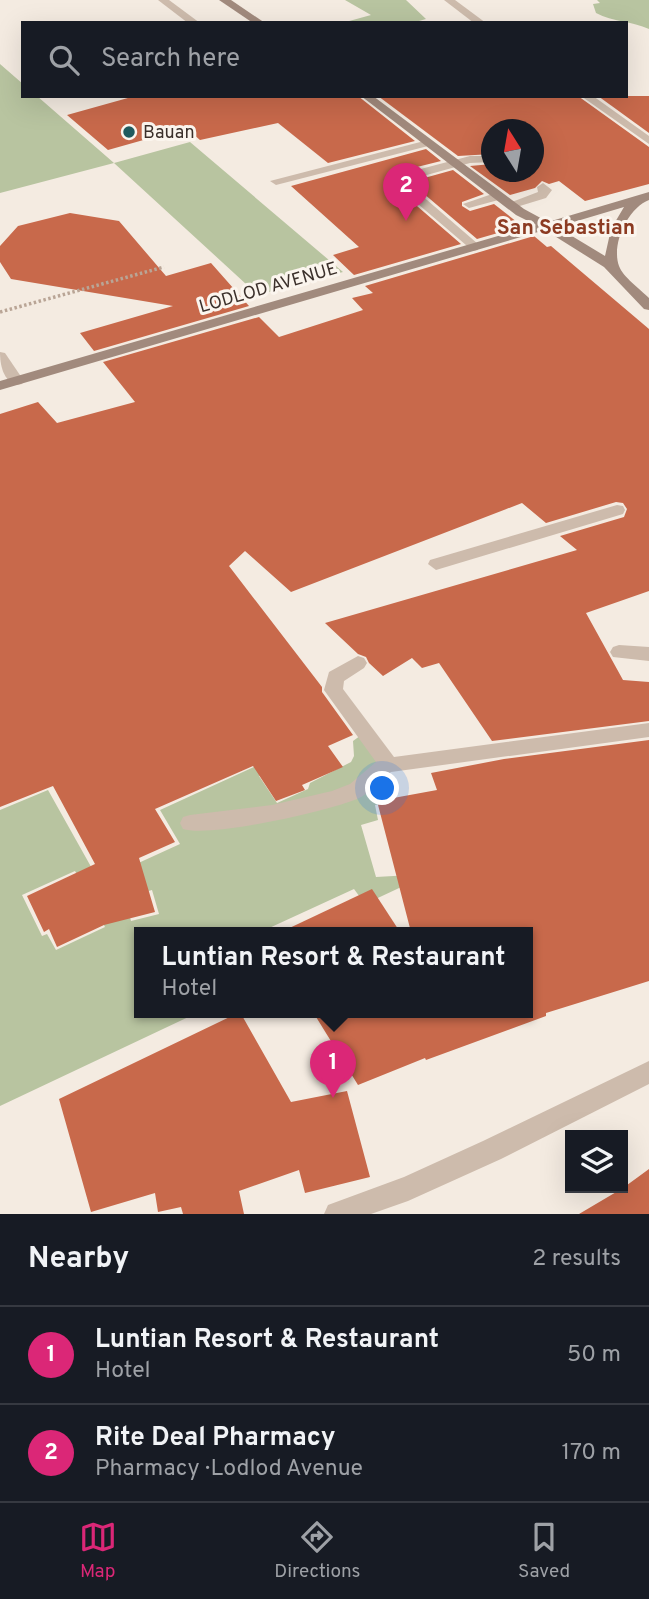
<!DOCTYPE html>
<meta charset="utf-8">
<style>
body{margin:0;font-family:Overpass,sans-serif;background:#20242c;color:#f1f3f6}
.controls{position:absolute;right:21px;bottom:21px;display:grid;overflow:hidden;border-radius:0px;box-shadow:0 7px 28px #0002}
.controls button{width:63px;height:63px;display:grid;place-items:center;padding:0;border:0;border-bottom:2px solid #363941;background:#171b24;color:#f1f3f6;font:35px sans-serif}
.compass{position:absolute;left:481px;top:119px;width:63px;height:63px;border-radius:50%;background:#171b24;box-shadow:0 7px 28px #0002;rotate:349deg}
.you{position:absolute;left:383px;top:789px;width:24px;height:24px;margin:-18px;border:5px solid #fff;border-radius:50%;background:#1a73e8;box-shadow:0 0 0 10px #1a73e833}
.badge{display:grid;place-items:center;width:46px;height:46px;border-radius:50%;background:#db2777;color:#fff;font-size:23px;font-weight:700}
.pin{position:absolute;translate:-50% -58px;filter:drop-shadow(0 2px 4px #0008)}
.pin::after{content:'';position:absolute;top:37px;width:24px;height:21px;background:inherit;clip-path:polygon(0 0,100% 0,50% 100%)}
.popup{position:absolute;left:134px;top:927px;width:399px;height:91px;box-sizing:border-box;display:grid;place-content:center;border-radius:0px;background:#171b24;filter:drop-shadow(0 2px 5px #0005);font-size:23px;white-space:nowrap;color:#9ea1a6}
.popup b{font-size:26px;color:#f1f3f6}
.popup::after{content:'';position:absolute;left:50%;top:100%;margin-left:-14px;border:14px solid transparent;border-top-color:#171b24}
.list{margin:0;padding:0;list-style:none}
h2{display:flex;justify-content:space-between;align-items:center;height:91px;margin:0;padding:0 28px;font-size:30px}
h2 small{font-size:23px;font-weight:400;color:#9ea1a6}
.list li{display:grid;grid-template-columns:46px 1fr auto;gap:21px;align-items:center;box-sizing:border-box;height:98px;padding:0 28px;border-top:2px solid #363941}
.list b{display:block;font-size:26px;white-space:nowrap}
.list p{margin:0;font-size:23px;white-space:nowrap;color:#9ea1a6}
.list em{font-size:23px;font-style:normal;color:#9ea1a6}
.icon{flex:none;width:38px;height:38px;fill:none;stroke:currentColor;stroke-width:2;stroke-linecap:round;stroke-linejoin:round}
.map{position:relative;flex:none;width:649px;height:1214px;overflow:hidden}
.search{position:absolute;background:#171b24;box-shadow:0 7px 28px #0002;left:21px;right:21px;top:21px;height:77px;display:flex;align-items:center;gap:18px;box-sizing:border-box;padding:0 24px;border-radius:0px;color:#9ea1a6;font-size:26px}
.sheet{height:287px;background:#171b24}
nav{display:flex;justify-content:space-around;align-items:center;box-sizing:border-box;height:98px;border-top:2px solid #363941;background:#171b24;font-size:19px;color:#9ea1a6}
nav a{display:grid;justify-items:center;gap:4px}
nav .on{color:#db2777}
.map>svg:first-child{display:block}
.green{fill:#b8c4a0;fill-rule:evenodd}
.building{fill:#c8694b}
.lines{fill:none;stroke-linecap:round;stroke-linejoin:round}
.path{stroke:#b9a596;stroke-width:3.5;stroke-dasharray:2.5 2.5;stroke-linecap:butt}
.service{fill:#cdbbac;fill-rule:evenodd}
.minor{fill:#cdbbac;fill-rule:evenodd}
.secondary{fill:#a18a7d;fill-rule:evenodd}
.poi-dot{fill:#1f5a5e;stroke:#fbf5ee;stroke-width:2.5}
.labels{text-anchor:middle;stroke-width:6;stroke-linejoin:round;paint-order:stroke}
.far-poi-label{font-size:18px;fill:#3b302b;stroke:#fbf5ee;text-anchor:start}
.far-street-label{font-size:18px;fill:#3b302b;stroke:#fbf5ee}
.far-quarter-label{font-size:21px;font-weight:bold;fill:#8c3b22;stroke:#fbf5ee}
</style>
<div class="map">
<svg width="649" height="1214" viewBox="0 0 649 1214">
<rect width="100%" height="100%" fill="#f4ebe1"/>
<!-- green -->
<g class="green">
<path d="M 345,0 L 406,0 L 426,19 L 412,23 L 342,23 L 371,15 Z"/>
<path d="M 597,0 L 649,0 L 649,29 C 632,21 613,22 596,13 L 593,4 L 600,3 Z"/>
<path d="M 0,64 L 23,84 L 23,96 L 37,96 L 114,163 L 190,142 L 343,272 L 258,295 L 114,163 L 0,193 Z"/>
<path d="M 368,730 L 385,751 L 392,801 L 375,805 L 378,820 L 361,825 L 376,877 L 429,874 L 365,904 L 354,889 L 267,929 L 268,932 L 139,932 L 139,1012 L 199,1012 L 0,1106 L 0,810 L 48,790 L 99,881 L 180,844 L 160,810 L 291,750 L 297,759 L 259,776 L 277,803 L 308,789 L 310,783 L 351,762 L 354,756 L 353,741 ZM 75,871 L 105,927 L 56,950 L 47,934 L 42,936 L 22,895 ZM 152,890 L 159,914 L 131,921 L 125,898 Z"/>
</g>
<!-- building -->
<g class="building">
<path d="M 135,96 L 358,96 L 415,141 L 328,163 L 278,123 L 200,140 L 186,128 L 108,150 L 67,115 Z"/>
<path d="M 378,96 L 578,96 L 649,147 L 649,184 L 585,201 L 559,181 L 549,184 L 542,181 L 535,188 L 510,195 L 470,166 L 492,164 L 492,172 L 534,172 L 534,130 L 492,130 L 492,154 L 458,156 Z"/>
<path d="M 598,96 L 649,96 L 649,133 Z"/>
<path d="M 426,149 L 441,161 L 397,172 L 388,181 L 461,244 L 354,275 L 333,255 L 359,247 L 291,186 Z"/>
<path d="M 453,170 L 484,194 L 462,202 L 462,206 L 470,211 L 494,204 L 522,226 L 477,239 L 410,182 Z"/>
<path d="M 70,213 L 119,221 L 166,276 L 211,263 L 249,306 L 94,351 L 80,333 L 173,306 L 11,279 L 0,262 L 0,246 L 18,226 Z"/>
<path d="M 534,236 L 547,247 L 551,246 L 649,329 L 649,591 L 586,613 L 623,680 L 649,682 L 649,721 L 492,741 L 439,663 L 422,668 L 412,658 L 383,676 L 369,663 L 366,657 L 358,654 L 325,623 L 577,550 L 560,536 L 624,517 L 627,509 L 623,503 L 616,502 L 546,523 L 522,503 L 291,592 L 245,551 L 229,566 L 322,687 L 322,692 L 353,735 L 328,746 L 343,767 L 302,785 L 305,790 L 276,801 L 253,766 L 155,809 L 175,842 L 139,858 L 155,912 L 104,925 L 57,947 L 49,929 L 44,932 L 27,896 L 95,864 L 53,786 L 0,807 L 0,414 L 38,402 L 57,423 L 135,402 L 103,362 L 259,317 L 279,337 L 363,310 L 352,298 L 373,293 L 365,286 Z"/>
<path d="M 649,740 L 649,981 L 546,1013 L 546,1016 L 426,1060 L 425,1058 L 358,1085 L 313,1012 L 527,1012 L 527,932 L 411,932 L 377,801 L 437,790 L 431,773 L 504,759 Z"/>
<path d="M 372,889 L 400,932 L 281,932 Z"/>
<path d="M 240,1012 L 291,1102 L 347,1091 L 370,1177 L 305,1193 L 299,1170 L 239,1191 L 244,1214 L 183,1214 L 181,1207 L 158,1212 L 155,1193 L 91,1212 L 59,1099 Z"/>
<path d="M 649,1169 L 649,1214 L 579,1214 L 623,1188 Z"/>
</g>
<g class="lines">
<!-- path -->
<path class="path" d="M 0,312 L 164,267"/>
<!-- service -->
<g class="service">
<path d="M 158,0 L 169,0 L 200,23 L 188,23 Z"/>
<path d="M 428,140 L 434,143 L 432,145 L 276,185 L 270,181 Z"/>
<path d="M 470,156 L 491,156 L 491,162 L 470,163 L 405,181 L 478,244 L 478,250 L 473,251 L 391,181 L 398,175 Z"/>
<path d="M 543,183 L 552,190 L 546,198 L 510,209 L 504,205 L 538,192 L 537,187 Z"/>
<path d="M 498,192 L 502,193 L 502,199 L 469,208 L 463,204 Z"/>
<path d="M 617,505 L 623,506 L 625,510 L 623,514 L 436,570 L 428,564 L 430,560 Z"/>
<path d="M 619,645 L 649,647 L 649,661 L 613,657 L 610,652 L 613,647 Z"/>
<path d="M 358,656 L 364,658 L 367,663 L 364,668 L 344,681 L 343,689 L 394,757 L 649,723 L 649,737 L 391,772 C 379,780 371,793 357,799 C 328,811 210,838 183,829 L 180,823 L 183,817 L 190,815 L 272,805 L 332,791 L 350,784 L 376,762 L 324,690 L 329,672 Z"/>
<path d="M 649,1061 L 649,1084 L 501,1159 L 408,1201 L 371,1214 L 324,1214 L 328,1205 L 404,1177 L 483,1141 Z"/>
</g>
<!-- minor -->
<g class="minor">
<path d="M 444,0 L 455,0 L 486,23 L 474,23 Z"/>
<path d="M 581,96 L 593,96 L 649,136 L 649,144 Z"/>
<path d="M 0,352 L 5,353 L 24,381 L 22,384 L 17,385 C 3,381 0,365 0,352 Z"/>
</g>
<!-- secondary -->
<g class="secondary">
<path d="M 219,0 L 231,0 L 265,23 L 253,23 Z"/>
<path d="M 361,96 L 373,96 L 524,209 L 548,222 L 649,192 L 649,200 C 628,208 611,244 619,266 C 623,277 640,289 649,298 L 649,310 L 644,309 L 604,267 L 545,230 L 0,390 L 0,381 L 536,225 L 516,215 ZM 624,207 L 611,229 L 605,256 L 557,227 Z"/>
</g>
</g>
<!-- markers -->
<circle class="poi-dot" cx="129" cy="132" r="7"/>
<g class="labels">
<!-- far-poi labels -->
<g class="far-poi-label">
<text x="143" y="138">Bauan</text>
</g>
<!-- far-street labels -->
<g class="far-street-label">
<text transform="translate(268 287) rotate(-16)" y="6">LODLOD AVENUE</text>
</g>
<!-- far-quarter labels -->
<g class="far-quarter-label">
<text x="566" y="234">San Sebastian</text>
</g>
</g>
</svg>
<div class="controls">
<button><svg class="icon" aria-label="layers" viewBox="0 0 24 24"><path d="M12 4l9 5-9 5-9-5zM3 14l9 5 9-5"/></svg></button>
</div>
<svg class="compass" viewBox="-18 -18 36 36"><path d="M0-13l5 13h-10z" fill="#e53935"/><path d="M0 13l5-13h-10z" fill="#9ea1a6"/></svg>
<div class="you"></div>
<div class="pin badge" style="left:333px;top:1098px">1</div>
<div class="popup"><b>Luntian Resort &amp; Restaurant</b>Hotel</div>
<div class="pin badge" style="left:406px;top:221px">2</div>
<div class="search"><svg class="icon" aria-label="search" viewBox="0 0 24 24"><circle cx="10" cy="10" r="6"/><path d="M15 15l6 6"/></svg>Search here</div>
</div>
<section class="sheet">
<h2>Nearby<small>2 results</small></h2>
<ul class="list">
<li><span class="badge">1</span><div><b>Luntian Resort &amp; Restaurant</b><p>Hotel</p></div><em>50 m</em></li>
<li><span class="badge">2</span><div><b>Rite Deal Pharmacy</b><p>Pharmacy · Lodlod Avenue</p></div><em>170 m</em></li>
</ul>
</section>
<nav>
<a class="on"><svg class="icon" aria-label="map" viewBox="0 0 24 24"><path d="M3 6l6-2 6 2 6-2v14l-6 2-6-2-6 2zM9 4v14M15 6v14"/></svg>Map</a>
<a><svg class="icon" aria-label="directions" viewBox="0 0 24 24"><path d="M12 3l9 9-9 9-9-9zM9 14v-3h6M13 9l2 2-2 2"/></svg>Directions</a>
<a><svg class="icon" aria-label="saved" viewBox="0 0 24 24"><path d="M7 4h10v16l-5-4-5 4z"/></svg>Saved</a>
</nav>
